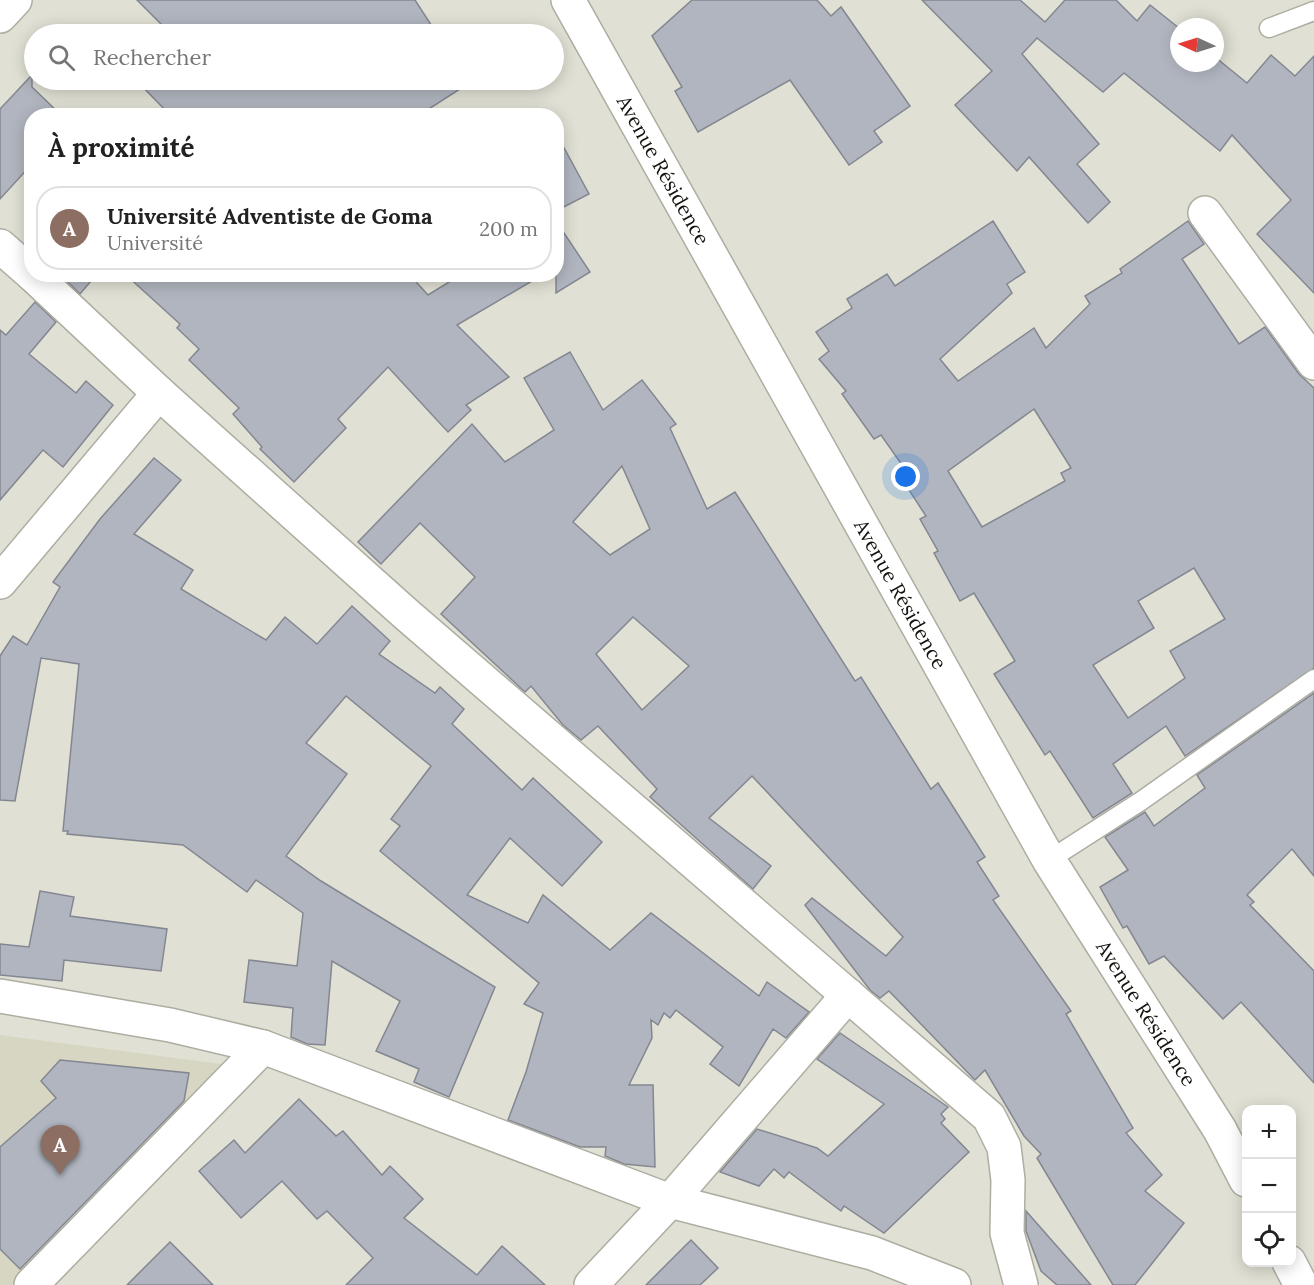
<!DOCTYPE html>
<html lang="fr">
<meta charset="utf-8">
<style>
body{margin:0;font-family:Lora,serif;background:#f2f2f2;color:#222}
.controls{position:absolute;right:18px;bottom:18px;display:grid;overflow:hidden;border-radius:12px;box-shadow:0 3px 15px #0003}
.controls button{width:54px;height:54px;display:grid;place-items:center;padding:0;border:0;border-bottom:2px solid #e0e0e0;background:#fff;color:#222;font:30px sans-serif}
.compass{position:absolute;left:1170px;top:18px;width:54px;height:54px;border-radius:50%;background:#fff;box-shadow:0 3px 15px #0003;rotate:274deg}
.you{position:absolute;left:906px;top:477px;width:21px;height:21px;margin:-15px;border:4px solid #fff;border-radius:50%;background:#1a73e8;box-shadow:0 0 0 9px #1a73e833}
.badge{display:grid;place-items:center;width:39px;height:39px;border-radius:50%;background:#0b8043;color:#fff;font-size:20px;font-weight:700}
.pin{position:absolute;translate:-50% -50px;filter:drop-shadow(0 2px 3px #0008)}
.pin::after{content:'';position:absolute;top:32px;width:21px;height:18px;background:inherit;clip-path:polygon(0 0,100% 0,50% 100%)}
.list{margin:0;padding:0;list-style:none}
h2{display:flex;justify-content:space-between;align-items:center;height:78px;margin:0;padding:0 24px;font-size:26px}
h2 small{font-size:20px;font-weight:400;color:#767676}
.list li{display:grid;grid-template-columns:39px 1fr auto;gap:18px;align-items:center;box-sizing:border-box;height:84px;margin:0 12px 12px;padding:0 12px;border:2px solid #e0e0e0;border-radius:24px}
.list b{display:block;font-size:22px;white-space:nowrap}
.list p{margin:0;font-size:20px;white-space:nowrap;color:#767676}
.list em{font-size:20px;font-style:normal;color:#767676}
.icon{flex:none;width:33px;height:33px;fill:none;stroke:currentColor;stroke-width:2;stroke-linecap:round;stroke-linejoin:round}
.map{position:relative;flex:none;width:1314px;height:1285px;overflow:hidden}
.search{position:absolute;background:#fff;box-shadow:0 3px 15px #0003;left:24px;top:24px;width:540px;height:66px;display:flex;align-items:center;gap:15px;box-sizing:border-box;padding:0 21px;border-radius:33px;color:#767676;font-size:22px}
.panel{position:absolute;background:#fff;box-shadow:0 3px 15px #0003;left:24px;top:108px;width:540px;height:174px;border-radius:24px}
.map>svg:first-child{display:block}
.built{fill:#d7d6c3}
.building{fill:#b0b5bf;stroke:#838791;stroke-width:1.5;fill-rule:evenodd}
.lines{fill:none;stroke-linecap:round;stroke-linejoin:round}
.lane-casing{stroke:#aeada2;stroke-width:21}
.street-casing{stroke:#aeada2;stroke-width:36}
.secondary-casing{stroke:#aeada2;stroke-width:36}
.lane{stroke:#fff;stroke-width:18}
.street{stroke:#fff;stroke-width:33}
.secondary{stroke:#fff;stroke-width:33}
.labels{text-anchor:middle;stroke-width:5;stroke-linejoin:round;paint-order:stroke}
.street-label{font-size:20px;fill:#13130e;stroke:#eeeee1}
</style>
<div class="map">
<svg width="1314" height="1285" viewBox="0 0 1314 1285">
<rect width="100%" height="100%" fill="#e1e0d4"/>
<!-- built -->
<path class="built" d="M 0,1035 L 229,1065 L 12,1285 L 0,1285 Z"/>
<!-- building -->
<g class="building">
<path d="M 137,0 L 415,0 L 437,34 L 171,34 Z"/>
<path d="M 692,0 L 817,0 L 831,16 L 841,7 L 910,106 L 874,131 L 882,142 L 849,165 L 790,80 L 698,132 L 675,91 L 682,87 L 652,36 Z"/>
<path d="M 922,0 L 1020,0 L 1045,22 L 1065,0 L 1116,0 L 1137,21 L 1150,5 L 1179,28 L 1179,63 L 1215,63 L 1215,57 L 1247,83 L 1271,55 L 1295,76 L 1314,56 L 1314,293 L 1257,234 L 1291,200 L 1232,135 L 1220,151 L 1124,73 L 1103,92 L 1037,38 L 1022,54 L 1099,144 L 1077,164 L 1110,202 L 1088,223 L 1029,157 L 1017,171 L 955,105 L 992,71 Z"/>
<path d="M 32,75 L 32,87 L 62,116 L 32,116 L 32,164 L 0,199 L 0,109 Z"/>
<path d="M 143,80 L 474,80 L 418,116 L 171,116 L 139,83 Z"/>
<path d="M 556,133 L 589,194 L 556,211 Z"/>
<path d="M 556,221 L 590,272 L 556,293 Z"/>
<path d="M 993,221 L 1025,272 L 1007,284 L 1012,293 L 940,359 L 958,381 L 1034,328 L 1046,348 L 1090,304 L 1085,296 L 1122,273 L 1120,269 L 1188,221 L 1204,244 L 1182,259 L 1239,344 L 1265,327 L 1299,374 L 1314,388 L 1314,668 L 1185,756 L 1166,726 L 1113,764 L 1132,793 L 1093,818 L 1050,751 L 1045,755 L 994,674 L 1015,661 L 974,593 L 960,601 L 934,553 L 938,551 L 920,519 L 926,516 L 907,487 L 914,482 L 881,435 L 874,439 L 842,394 L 846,391 L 819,359 L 829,351 L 816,332 L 852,308 L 847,299 L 887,274 L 895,286 ZM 1034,409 L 1071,468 L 1061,473 L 1065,481 L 982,527 L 948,471 ZM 1194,568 L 1225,619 L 1170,651 L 1185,678 L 1128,718 L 1093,665 L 1154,628 L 1138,601 Z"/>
<path d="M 60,274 L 97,274 L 80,294 Z"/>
<path d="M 125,274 L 409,274 L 428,295 L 462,274 L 544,274 L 457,325 L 509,377 L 466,405 L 471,410 L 448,432 L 388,367 L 338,419 L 346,428 L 294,482 L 260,449 L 262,447 L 233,414 L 239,408 L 189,360 L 199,349 L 177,328 L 180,324 Z"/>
<path d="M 35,302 L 56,322 L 29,354 L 76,393 L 86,381 L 113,405 L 63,467 L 43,450 L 0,500 L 0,330 L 6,335 Z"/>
<path d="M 570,352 L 603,410 L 642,380 L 676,424 L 670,428 L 707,509 L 735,492 L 855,681 L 861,677 L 931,789 L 938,783 L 985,857 L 977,862 L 999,896 L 993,900 L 1071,1011 L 1066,1014 L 1133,1128 L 1126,1133 L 1162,1175 L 1145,1191 L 1184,1223 L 1135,1285 L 1113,1285 L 1037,1158 L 1041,1154 L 1024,1136 L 985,1070 L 975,1080 L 889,991 L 880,998 L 870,990 L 805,905 L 812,898 L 886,956 L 903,937 L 752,776 L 709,818 L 771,866 L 753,889 L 650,797 L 657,789 L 598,726 L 581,740 L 563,725 L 531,686 L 525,692 L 441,614 L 475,577 L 420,523 L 381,564 L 358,542 L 472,424 L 505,462 L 554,430 L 524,378 ZM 622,466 L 650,529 L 610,555 L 573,522 ZM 633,617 L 689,666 L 642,710 L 596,654 Z"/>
<path d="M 154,458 L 181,480 L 134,534 L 193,570 L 181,589 L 266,640 L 285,617 L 317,644 L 352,606 L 390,641 L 379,654 L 435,693 L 440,687 L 464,709 L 452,724 L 522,790 L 533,778 L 602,842 L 562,886 L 510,838 L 467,895 L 528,923 L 543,895 L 610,950 L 651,913 L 759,996 L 767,982 L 809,1012 L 786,1038 L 773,1029 L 739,1086 L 710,1064 L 723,1047 L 676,1010 L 670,1018 L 664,1013 L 658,1025 L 651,1020 L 652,1038 L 629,1085 L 653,1085 L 655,1167 L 624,1164 L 605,1156 L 606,1147 L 580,1147 L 508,1120 L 526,1072 L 543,1013 L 524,1004 L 539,983 L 380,851 L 400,826 L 391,819 L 431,766 L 346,696 L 306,743 L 347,774 L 286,856 L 321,881 L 495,987 L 449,1097 L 414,1082 L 419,1069 L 376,1051 L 400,1001 L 332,961 L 325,1045 L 307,1044 L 291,1037 L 293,1008 L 244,1002 L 249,960 L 297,966 L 303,913 L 256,880 L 247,892 L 183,845 L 67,834 L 68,831 L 63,831 L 79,664 L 41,658 L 15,801 L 0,800 L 0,656 L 13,636 L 27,645 L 60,587 L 53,582 L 100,519 Z"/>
<path d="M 1314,693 L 1314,876 L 1292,849 L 1247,895 L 1254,902 L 1250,905 L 1314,971 L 1314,1083 L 1241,1002 L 1223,1019 L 1164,956 L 1149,964 L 1127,926 L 1123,928 L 1100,887 L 1128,870 L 1105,837 L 1145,812 L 1154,826 L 1205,788 L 1197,775 Z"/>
<path d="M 40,891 L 74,897 L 70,916 L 167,929 L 161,971 L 64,960 L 62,981 L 0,975 L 0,944 L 29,947 Z"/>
<path d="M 840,1033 L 948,1107 L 941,1114 L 945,1119 L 941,1123 L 969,1152 L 884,1233 L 844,1206 L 841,1211 L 789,1172 L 784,1178 L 774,1169 L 759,1186 L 720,1172 L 757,1129 L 817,1148 L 828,1156 L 884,1104 L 817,1059 Z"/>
<path d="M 60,1060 L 189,1073 L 184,1101 L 20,1269 L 0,1249 L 0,1147 L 56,1098 L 41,1081 Z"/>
<path d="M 299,1099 L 336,1136 L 343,1131 L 382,1175 L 390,1166 L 423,1199 L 404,1218 L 477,1275 L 502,1246 L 545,1285 L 346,1285 L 373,1258 L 327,1211 L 317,1219 L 282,1181 L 241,1218 L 199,1171 L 234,1140 L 245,1153 Z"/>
<path d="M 1026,1211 L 1091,1285 L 1057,1285 L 1041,1271 L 1026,1231 Z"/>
<path d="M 691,1240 L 718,1268 L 700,1285 L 646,1285 Z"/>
<path d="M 170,1242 L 213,1285 L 127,1285 Z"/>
</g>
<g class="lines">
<!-- lane casing -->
<g class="lane-casing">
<g id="lane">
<path d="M 1269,28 L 1314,11"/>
<path d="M 1049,860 L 1141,801 L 1314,679"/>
</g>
</g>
<!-- street casing -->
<g class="street-casing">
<g id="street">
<path d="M 0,16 L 15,0"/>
<path d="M 1205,213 L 1314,363"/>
<path d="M 0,246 L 32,274"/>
<path d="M 32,274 L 159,393 L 406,614 L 989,1117 L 1004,1147 L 1008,1180 L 1007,1233 L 1021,1285"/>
<path d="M 0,582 L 159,393"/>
<path d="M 0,996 L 170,1025 L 263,1047 L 670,1201 L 872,1253 L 954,1285"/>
<path d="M 31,1285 L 263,1047"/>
<path d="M 591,1285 L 670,1201 L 848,995"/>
</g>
</g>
<!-- secondary casing -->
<g class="secondary-casing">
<g id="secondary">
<path id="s1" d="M 568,0 L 1049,860 L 1220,1130 L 1246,1180"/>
<path d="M 1289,1262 L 1301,1285"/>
</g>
</g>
<!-- lane -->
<use href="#lane" class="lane"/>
<!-- street -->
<use href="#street" class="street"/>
<!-- secondary -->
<use href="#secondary" class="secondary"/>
</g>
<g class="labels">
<!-- street labels -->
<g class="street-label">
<text dy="7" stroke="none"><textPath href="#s1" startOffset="195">Avenue Résidence</textPath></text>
<text dy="7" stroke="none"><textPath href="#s1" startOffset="681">Avenue Résidence</textPath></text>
<text dy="7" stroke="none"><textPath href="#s1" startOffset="1167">Avenue Résidence</textPath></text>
</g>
</g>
</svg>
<div class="controls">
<button>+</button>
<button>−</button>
<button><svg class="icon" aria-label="locate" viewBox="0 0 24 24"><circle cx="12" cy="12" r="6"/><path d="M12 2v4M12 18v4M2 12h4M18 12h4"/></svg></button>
</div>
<svg class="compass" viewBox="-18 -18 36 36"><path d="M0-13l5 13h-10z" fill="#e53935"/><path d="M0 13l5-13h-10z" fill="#767676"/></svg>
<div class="you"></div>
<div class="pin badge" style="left:60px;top:1175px;background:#8d6e63">A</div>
<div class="search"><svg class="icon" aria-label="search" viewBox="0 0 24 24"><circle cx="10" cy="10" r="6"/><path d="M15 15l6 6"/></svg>Rechercher</div>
<section class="panel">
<h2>À proximité<small></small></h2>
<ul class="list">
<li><span class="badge" style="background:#8d6e63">A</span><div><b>Université Adventiste de Goma</b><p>Université</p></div><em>200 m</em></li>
</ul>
</section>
</div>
